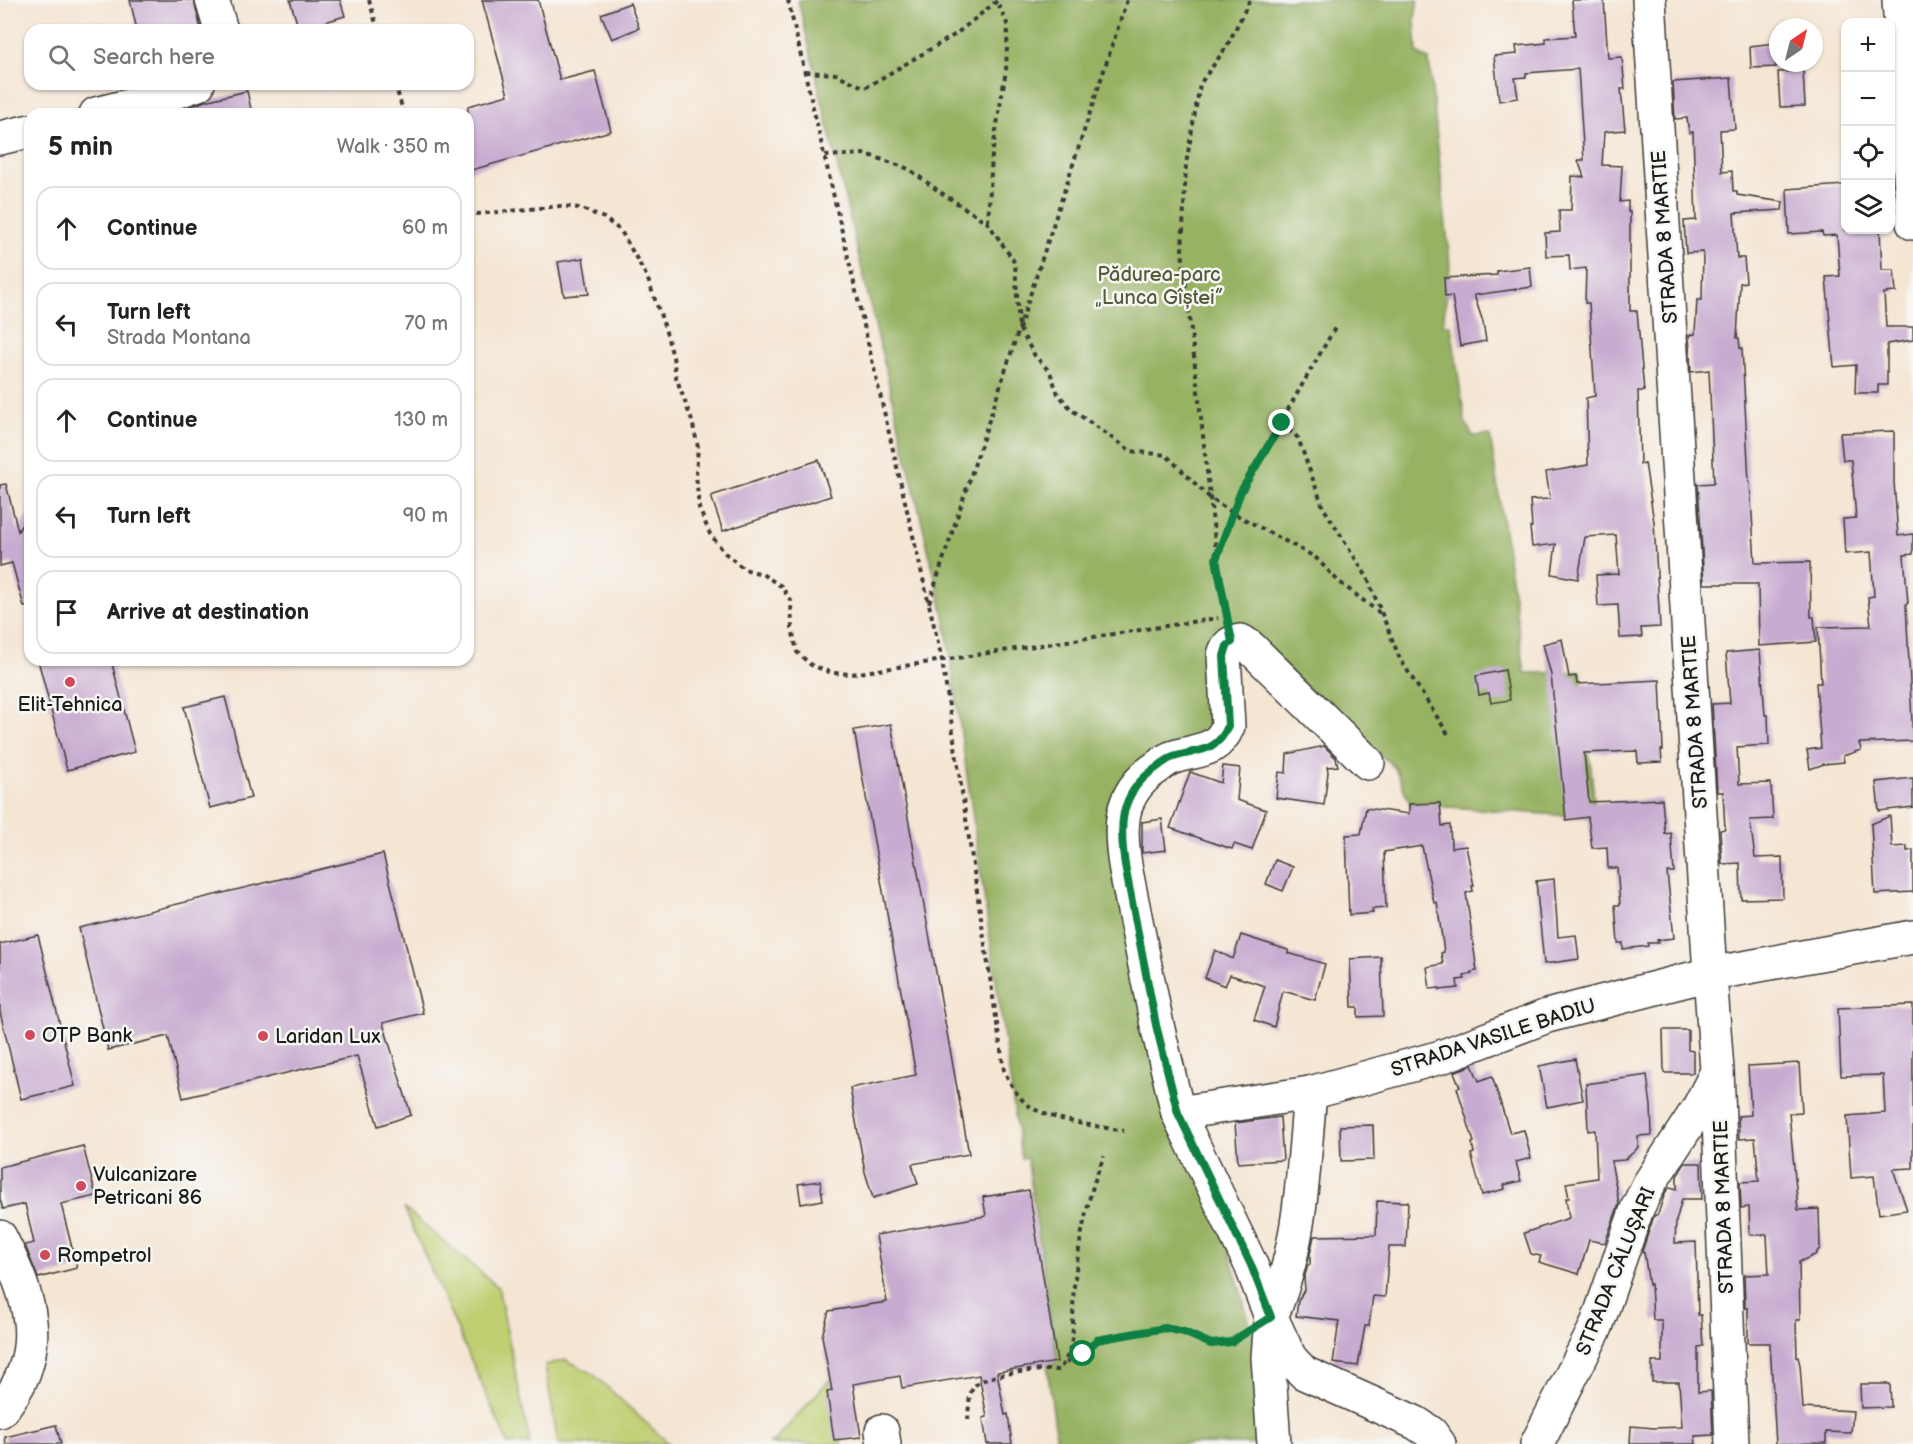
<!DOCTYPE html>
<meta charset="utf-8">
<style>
body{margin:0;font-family:"Balsamiq Sans",sans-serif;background:#f6f6f6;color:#222}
.controls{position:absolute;right:18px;top:18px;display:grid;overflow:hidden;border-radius:12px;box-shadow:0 2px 4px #0004}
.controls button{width:54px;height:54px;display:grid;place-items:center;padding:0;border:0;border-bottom:2px solid #e0e0e0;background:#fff;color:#222;font:30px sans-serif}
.compass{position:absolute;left:1769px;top:18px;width:54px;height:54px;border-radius:50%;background:#fff;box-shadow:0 2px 4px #0004;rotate:35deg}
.stop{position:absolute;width:18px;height:18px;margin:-14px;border:4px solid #0b8043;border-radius:50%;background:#fff}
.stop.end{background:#0b8043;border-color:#fff;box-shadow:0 2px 6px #0008}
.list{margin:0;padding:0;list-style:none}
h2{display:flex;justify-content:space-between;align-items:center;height:78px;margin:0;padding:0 24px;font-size:26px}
h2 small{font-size:20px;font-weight:400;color:#767676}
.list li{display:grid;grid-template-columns:39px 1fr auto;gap:18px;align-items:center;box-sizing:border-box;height:84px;margin:0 12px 12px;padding:0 12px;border:2px solid #e0e0e0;border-radius:18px}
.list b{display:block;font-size:22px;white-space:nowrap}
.list p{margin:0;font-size:20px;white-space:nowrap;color:#767676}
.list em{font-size:20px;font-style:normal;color:#767676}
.icon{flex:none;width:33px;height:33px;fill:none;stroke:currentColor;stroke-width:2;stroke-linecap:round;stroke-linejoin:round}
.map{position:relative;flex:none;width:1913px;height:1444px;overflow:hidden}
.search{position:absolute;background:#fff;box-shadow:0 2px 4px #0004;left:24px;top:24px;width:450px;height:66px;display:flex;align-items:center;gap:15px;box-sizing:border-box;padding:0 21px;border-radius:18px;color:#767676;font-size:22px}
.panel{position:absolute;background:#fff;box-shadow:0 2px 4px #0004;left:24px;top:108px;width:450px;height:558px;border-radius:18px}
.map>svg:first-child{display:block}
.green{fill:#bfcf72;stroke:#6e7647;stroke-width:1.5}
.forest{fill:#97b264;stroke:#5a6740;stroke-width:1.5}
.building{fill:#c8abd0}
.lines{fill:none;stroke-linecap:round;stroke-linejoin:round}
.minor-casing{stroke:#3d3a37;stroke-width:36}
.path{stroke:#3d3a37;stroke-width:4;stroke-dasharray:4.5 4.5;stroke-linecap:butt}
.minor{stroke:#fff;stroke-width:33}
.route{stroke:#0b8043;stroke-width:8}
.poi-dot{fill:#d1495b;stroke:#f6f6f2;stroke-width:2}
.labels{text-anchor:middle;stroke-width:5;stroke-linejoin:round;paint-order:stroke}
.street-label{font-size:20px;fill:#1c1c1c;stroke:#f6f6f2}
.park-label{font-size:20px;fill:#555b3a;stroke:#f6f6f2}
.poi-label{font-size:20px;fill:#1c1c1c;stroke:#f6f6f2;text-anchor:start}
</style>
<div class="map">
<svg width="1913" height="1444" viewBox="0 0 1913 1444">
<rect width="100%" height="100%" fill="#f6f6f2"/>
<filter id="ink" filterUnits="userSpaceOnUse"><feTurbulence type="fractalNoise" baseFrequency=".0167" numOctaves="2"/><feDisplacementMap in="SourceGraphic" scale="12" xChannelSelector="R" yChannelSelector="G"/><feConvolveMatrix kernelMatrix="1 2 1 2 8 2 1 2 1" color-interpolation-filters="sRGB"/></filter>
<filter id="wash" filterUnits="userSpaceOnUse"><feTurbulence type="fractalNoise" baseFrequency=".008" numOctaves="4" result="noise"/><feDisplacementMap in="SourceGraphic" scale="24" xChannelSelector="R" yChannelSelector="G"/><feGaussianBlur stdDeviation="1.35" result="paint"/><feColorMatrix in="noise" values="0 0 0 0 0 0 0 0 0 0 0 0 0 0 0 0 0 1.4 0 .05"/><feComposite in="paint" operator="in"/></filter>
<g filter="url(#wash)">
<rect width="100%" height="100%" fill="#f5e5d3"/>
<!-- green -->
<g class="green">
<path d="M 404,1208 L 498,1287 L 530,1444 L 508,1444 Z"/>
<path d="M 566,1360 L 592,1373 L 669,1444 L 558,1444 L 545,1365 Z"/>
<path d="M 830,1379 L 842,1444 L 768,1444 L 773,1443 Z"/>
</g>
<!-- forest -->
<path class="forest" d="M 798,0 L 1418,0 L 1415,20 L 1417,53 L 1429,60 L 1450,265 L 1443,325 L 1451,325 L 1465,422 L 1473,436 L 1490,435 L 1525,673 L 1581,672 L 1596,818 L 1410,804 L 1395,768 L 1237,624 L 1217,635 L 1222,724 L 1111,799 L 1224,1233 L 1254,1339 L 1264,1444 L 1057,1444 L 1047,1364 L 1057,1362 L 1027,1158 L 1021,1158 L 945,620 Z"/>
<g id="blocks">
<!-- building -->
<g class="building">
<path d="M 130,0 L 194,0 L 201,30 L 137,30 Z"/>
<path d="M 290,0 L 340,0 L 345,16 L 299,30 Z"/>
<path d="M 482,0 L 538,0 L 560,80 L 595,71 L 611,131 L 468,171 L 468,106 L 508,95 Z"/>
<path d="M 1572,0 L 1604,0 L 1608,58 L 1622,57 L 1625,89 L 1621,89 L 1625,130 L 1604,132 L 1602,165 L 1622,166 L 1620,202 L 1628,201 L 1628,212 L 1630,212 L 1630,311 L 1637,311 L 1644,391 L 1638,391 L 1640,464 L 1645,463 L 1654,522 L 1660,627 L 1641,628 L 1642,637 L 1620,638 L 1618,605 L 1598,606 L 1596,575 L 1619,574 L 1616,535 L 1585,537 L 1578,579 L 1552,574 L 1556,544 L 1532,547 L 1530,527 L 1532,527 L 1530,500 L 1550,499 L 1546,472 L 1588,465 L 1586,398 L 1595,396 L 1589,303 L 1585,303 L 1586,268 L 1570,270 L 1569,255 L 1546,256 L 1545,233 L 1560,232 L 1559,210 L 1571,210 L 1572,176 L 1584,177 L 1578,160 L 1584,160 L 1578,69 L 1526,73 L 1526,77 L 1515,78 L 1518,98 L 1499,101 L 1494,56 L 1517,54 L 1516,46 L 1546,43 L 1546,38 L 1575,36 Z"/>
<path d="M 630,3 L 639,28 L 612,39 L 601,14 Z"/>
<path d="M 1775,43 L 1776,67 L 1751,68 L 1750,46 Z"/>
<path d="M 1803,71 L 1805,106 L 1780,107 L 1778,72 Z"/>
<path d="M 1731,78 L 1735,129 L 1720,130 L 1722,172 L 1732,171 L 1733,191 L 1737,191 L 1737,195 L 1783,202 L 1782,210 L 1734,213 L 1737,258 L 1744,258 L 1746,282 L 1740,283 L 1737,338 L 1739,338 L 1740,348 L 1742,348 L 1749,482 L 1750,482 L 1755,563 L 1810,562 L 1811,617 L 1814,617 L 1816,642 L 1759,646 L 1758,584 L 1704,584 L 1698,484 L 1714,483 L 1709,370 L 1691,372 L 1689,335 L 1695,334 L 1697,300 L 1702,300 L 1703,252 L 1686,253 L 1684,221 L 1696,220 L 1693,132 L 1689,133 L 1687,118 L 1675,119 L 1673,82 Z"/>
<path d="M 247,91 L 252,114 L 183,114 L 182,110 L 205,101 Z"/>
<path d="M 1845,185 L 1845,230 L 1880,230 L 1882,270 L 1894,270 L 1896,292 L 1884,293 L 1886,327 L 1913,327 L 1913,340 L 1887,344 L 1887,385 L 1878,385 L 1878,393 L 1855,393 L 1856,365 L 1834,367 L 1826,277 L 1840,276 L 1837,235 L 1823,236 L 1822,232 L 1789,234 L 1787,189 Z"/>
<path d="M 583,258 L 589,294 L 564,296 L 558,262 Z"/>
<path d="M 1530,267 L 1532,287 L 1474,295 L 1483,322 L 1486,341 L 1460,346 L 1452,296 L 1445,297 L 1444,278 L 1497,275 L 1497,271 Z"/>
<path d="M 1894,431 L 1894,482 L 1898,536 L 1913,534 L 1913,554 L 1904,555 L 1908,603 L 1906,604 L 1913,741 L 1859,743 L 1861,750 L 1843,756 L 1844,762 L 1824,764 L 1810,769 L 1807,750 L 1821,748 L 1816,683 L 1821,683 L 1818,627 L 1871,626 L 1868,597 L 1874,596 L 1871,552 L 1845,554 L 1843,519 L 1856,518 L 1851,460 L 1843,460 L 1840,433 Z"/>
<path d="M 819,460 L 831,496 L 723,531 L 711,496 Z"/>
<path d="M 6,484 L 18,531 L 30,511 L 30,606 L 24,607 L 12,563 L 0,566 L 0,485 Z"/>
<path d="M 1562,639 L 1569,677 L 1576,676 L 1577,684 L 1660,680 L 1663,750 L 1661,750 L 1662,762 L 1638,763 L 1637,751 L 1584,753 L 1589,802 L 1662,799 L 1665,834 L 1671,833 L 1674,872 L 1667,872 L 1674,938 L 1657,940 L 1658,943 L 1648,943 L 1648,946 L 1623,949 L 1623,943 L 1618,943 L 1615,905 L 1620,905 L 1617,868 L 1608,868 L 1607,847 L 1592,848 L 1588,817 L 1566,820 L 1551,675 L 1543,644 Z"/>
<path d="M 1760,650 L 1765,715 L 1768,715 L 1769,745 L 1737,747 L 1739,784 L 1771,783 L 1773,819 L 1750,820 L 1755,858 L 1782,857 L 1783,898 L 1741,899 L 1740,863 L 1722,864 L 1720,830 L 1725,829 L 1723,792 L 1717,792 L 1712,704 L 1730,703 L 1726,653 Z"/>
<path d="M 38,660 L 111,660 L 135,752 L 67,770 Z"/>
<path d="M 1505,670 L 1510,700 L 1491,703 L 1489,693 L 1479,695 L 1476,676 Z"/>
<path d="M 225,697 L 251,798 L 210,808 L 184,707 Z"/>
<path d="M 891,724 L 969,1154 L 912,1164 L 918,1184 L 873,1198 L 865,1172 L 850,1088 L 916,1075 L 854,730 Z"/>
<path d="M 1324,746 L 1336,758 L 1338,766 L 1327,767 L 1328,772 L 1324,805 L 1276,798 L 1279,772 L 1286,773 L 1287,754 Z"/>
<path d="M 1223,766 L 1240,768 L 1237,800 L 1266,810 L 1252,850 L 1234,844 L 1232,849 L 1170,828 L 1190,772 L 1221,783 Z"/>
<path d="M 1913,778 L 1913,807 L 1879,811 L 1876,782 Z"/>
<path d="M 1440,803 L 1442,826 L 1450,825 L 1451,848 L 1466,846 L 1474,886 L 1472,886 L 1473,891 L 1466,893 L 1477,971 L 1471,972 L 1472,974 L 1464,976 L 1465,979 L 1457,980 L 1458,988 L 1440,990 L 1440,988 L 1430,989 L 1427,967 L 1443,964 L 1441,953 L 1444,952 L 1437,902 L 1434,903 L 1422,846 L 1384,852 L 1386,908 L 1372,909 L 1373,913 L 1349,915 L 1346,835 L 1361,834 L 1366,808 L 1409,814 L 1409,804 Z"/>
<path d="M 1890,816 L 1892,847 L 1907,846 L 1907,851 L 1913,850 L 1913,892 L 1875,894 L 1871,824 Z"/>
<path d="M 1162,819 L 1166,850 L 1142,853 L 1142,822 Z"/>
<path d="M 383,854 L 423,1013 L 383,1023 L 411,1115 L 378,1126 L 357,1056 L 183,1098 L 168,1036 L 108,1050 L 79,928 Z"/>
<path d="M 1275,860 L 1293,867 L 1283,891 L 1266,884 Z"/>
<path d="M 1554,879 L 1558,937 L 1576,935 L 1579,959 L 1544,964 L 1536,881 Z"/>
<path d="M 38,935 L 75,1086 L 21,1099 L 0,1012 L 0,944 Z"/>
<path d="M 1241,935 L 1288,950 L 1288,953 L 1325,964 L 1315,1000 L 1283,991 L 1274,1027 L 1254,1020 L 1265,986 L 1230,975 L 1225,986 L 1205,978 L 1215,950 L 1233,959 Z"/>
<path d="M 1381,957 L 1383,1016 L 1358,1017 L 1358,1007 L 1352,1007 L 1350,959 Z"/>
<path d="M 1913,1005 L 1913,1168 L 1893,1169 L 1907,1210 L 1879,1214 L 1874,1176 L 1851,1178 L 1847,1116 L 1885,1113 L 1883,1075 L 1841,1076 L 1838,1008 Z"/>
<path d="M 1663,1030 L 1688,1030 L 1688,1050 L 1693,1051 L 1693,1073 L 1664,1073 Z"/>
<path d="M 1575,1059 L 1583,1100 L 1547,1107 L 1539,1066 Z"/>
<path d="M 1799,1063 L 1802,1112 L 1789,1113 L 1798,1210 L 1819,1209 L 1820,1248 L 1815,1255 L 1799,1262 L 1800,1320 L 1796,1320 L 1797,1357 L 1798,1357 L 1800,1365 L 1803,1408 L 1853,1411 L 1851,1433 L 1826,1432 L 1826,1443 L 1776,1444 L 1770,1343 L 1748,1343 L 1748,1308 L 1745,1308 L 1744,1275 L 1769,1274 L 1767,1235 L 1750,1235 L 1749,1207 L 1741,1208 L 1740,1182 L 1759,1181 L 1755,1138 L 1739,1139 L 1738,1116 L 1751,1115 L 1748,1066 Z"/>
<path d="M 1472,1065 L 1479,1081 L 1492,1076 L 1510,1133 L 1524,1130 L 1531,1158 L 1516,1162 L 1521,1181 L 1504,1185 L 1505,1189 L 1482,1195 L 1471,1154 L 1474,1153 L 1472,1143 L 1474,1142 L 1457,1088 L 1460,1087 L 1454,1072 Z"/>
<path d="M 1647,1075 L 1651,1106 L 1652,1135 L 1638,1136 L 1638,1147 L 1635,1151 L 1624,1160 L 1611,1161 L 1619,1204 L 1605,1243 L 1589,1240 L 1579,1274 L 1539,1262 L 1541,1256 L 1531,1254 L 1524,1233 L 1569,1218 L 1566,1198 L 1569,1198 L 1566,1183 L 1597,1178 L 1595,1130 L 1588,1131 L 1586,1084 Z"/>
<path d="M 1280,1117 L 1283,1160 L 1238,1163 L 1235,1123 Z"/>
<path d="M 1373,1125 L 1374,1160 L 1341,1161 L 1340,1126 Z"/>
<path d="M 83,1146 L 96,1196 L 61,1204 L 77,1268 L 38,1278 L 25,1245 L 34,1243 L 25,1204 L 3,1209 L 0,1199 L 0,1167 Z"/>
<path d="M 1685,1163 L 1701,1163 L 1702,1199 L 1682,1199 L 1676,1221 L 1675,1243 L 1696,1242 L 1698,1315 L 1701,1315 L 1703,1346 L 1698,1347 L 1698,1392 L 1711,1391 L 1713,1435 L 1695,1436 L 1696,1444 L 1630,1444 L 1631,1426 L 1654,1428 L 1682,1427 L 1679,1382 L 1652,1382 L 1652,1362 L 1662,1362 L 1662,1320 L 1653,1320 L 1651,1284 L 1649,1285 L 1644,1252 L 1642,1251 L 1654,1216 L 1658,1214 L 1665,1193 L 1670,1187 L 1677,1189 L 1677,1176 Z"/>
<path d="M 820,1181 L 823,1200 L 801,1204 L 798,1184 Z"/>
<path d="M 1029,1190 L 1057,1362 L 997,1372 L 1005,1415 L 1008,1414 L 1012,1444 L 987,1444 L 983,1418 L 987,1417 L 979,1375 L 902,1388 L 900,1376 L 853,1384 L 861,1437 L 834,1440 L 827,1392 L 832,1391 L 822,1336 L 829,1311 L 887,1302 L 876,1235 L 986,1216 L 983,1197 Z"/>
<path d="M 1377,1201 L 1408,1202 L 1406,1247 L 1389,1247 L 1385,1297 L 1373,1296 L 1369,1326 L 1365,1326 L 1358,1366 L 1333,1363 L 1339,1321 L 1296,1316 L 1298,1301 L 1305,1288 L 1304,1279 L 1308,1265 L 1310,1265 L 1310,1254 L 1314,1236 L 1376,1235 Z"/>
<path d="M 1860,1384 L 1890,1384 L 1891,1407 L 1861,1408 Z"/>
<path d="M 56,1425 L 61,1444 L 6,1444 L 5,1437 Z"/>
</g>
</g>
</g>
<g filter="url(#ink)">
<use href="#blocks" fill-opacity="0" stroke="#3d3a37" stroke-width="1.5"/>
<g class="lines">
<!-- minor casing -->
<g class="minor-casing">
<g id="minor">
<path d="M 212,0 L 221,30"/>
<path d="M 1649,0 L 1710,974 L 1717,1070 L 1732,1444"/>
<path d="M 1899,0 L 1913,223"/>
<path d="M 96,114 L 156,99 L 198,84"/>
<path d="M 0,138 L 30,131"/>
<path d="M 1310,1093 C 1303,1169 1302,1246 1271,1317 L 1290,1358 L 1304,1373 L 1416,1423 L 1431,1433 L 1439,1444"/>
<path d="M 1178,1113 L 1310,1093 L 1441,1057 L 1547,1016 L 1710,974 L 1913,937"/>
<path d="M 0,1237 C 31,1298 50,1353 0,1411"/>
<path d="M 882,1431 L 884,1444"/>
<path d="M 1274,1444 L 1268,1357 L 1271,1317 L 1251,1265 L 1178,1113 L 1157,1025 L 1126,871 C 1119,830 1117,794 1156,768 C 1160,765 1166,760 1171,758 C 1195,749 1217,754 1228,726 L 1224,655 C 1227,645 1230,642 1241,641 L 1250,647 L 1368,763"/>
<path d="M 1537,1444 L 1596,1327 L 1637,1209 L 1649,1184 L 1698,1109 L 1717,1072"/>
</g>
</g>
<!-- path -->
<g class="path">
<path d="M 369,0 L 378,30"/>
<path d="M 788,0 L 942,660 L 1004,1070 C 1011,1086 1020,1102 1036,1110 C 1061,1122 1097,1126 1124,1131"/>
<path d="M 806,72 L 836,74 L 865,88 L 956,34 L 997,1"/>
<path d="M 395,84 L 404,114"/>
<path d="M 825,156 L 866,154 L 909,169 L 940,192 L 988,223 L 1015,263 L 1019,328 L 1035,356 L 1050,372 L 1058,394 L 1072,410 L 1131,451 L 1166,455 L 1210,498 L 1233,513 L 1315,557 L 1338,581 L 1381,614"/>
<path d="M 468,211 L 477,214 L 561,206 L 580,208 L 604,218 L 621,231 L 647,277 L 664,325 L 673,357 L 676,377 L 692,421 L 698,447 L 696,474 L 699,508 L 710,534 L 725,553 L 744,569 L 762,574 L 781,586 L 791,601 L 792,628 L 797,652 L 811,665 L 832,673 L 852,674 L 1218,618"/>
<path d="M 988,222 L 992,155 L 1006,70 L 1008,26 L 997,1"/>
<path d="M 1282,423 L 1298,438 L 1323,507 L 1367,577 L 1400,659 L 1448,734"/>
<path d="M 1218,556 L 1241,491 L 1336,326"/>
<path d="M 929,603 L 1127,0"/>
<path d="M 1227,617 L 1217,559 L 1182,251 L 1186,164 L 1200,84 L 1227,46 L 1250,0"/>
<path d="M 1066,1363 L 1083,1354 L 1097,1340 L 1165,1328 L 1184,1332 L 1211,1344 L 1231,1342 L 1242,1335"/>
<path d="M 968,1420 C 969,1410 968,1397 973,1388 C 981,1373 1042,1369 1058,1370 C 1079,1349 1071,1313 1074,1286 C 1079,1242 1087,1196 1104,1156"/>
</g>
<!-- minor -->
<use href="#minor" class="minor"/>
</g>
</g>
<g class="lines" filter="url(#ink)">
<!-- route -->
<path class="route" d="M 1083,1354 L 1097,1340 L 1165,1328 L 1184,1332 L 1211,1344 L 1231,1342 L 1271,1317 L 1251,1265 L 1178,1113 L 1156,1025 L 1126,871 C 1119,830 1117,794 1156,768 C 1160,765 1166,760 1171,758 C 1195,749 1217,754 1228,726 L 1224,656 L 1227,646 L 1232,642 L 1216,559 L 1241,491 L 1282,423"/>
</g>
<!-- markers -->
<g class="poi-dot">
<circle cx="70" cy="682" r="6"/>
<circle cx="30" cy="1035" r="6"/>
<circle cx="263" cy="1036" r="6"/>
<circle cx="81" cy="1186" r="6"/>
<circle cx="45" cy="1255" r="6"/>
</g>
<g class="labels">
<!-- street labels -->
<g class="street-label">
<text transform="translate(1664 237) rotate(-94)" y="7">STRADA 8 MARTIE</text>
<text transform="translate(1694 722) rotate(-94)" y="7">STRADA 8 MARTIE</text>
<text transform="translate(1493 1037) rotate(-18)" y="7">STRADA VASILE BADIU</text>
<text transform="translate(1723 1207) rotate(-92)" y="7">STRADA 8 MARTIE</text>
<text transform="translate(1615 1271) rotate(-68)" y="7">STRADA CĂLUȘARI</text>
</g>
<!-- park labels -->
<g class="park-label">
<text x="1159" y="281">Pădurea-parc<tspan x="1159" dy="23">„Lunca Gîștei”</tspan></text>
</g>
<!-- poi labels -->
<g class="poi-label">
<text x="70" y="711" text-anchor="middle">Elit-Tehnica</text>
<text x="42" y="1042">OTP Bank</text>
<text x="275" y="1043">Laridan Lux</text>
<text x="93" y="1181">Vulcanizare<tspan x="93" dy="23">Petricani 86</tspan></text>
<text x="57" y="1262">Rompetrol</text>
</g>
</g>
</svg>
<div class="controls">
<button>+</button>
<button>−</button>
<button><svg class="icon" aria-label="locate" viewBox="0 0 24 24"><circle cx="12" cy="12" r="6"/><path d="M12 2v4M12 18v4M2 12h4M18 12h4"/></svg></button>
<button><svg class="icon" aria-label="layers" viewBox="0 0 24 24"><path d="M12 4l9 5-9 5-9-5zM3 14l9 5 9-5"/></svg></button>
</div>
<svg class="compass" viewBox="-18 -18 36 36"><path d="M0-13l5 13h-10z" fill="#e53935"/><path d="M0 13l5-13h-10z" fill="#767676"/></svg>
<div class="stop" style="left:1083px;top:1354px"></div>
<div class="stop end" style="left:1282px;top:423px"></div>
<div class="search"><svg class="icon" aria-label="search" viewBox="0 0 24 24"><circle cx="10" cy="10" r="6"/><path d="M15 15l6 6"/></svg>Search here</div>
<section class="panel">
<h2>5 min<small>Walk · 350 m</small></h2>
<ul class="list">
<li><svg class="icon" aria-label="ahead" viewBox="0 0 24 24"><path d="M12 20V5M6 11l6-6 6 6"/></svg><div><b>Continue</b></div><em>60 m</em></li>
<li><svg class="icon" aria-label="left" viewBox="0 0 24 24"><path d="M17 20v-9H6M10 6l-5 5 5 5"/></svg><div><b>Turn left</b><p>Strada Montana</p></div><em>70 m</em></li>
<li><svg class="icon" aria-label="ahead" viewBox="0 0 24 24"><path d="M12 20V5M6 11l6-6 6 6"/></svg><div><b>Continue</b></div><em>130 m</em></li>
<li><svg class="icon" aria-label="left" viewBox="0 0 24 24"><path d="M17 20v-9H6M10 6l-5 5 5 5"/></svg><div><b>Turn left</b></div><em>90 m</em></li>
<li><svg class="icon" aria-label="arrive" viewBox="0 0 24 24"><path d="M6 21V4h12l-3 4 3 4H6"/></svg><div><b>Arrive at destination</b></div></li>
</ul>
</section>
</div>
